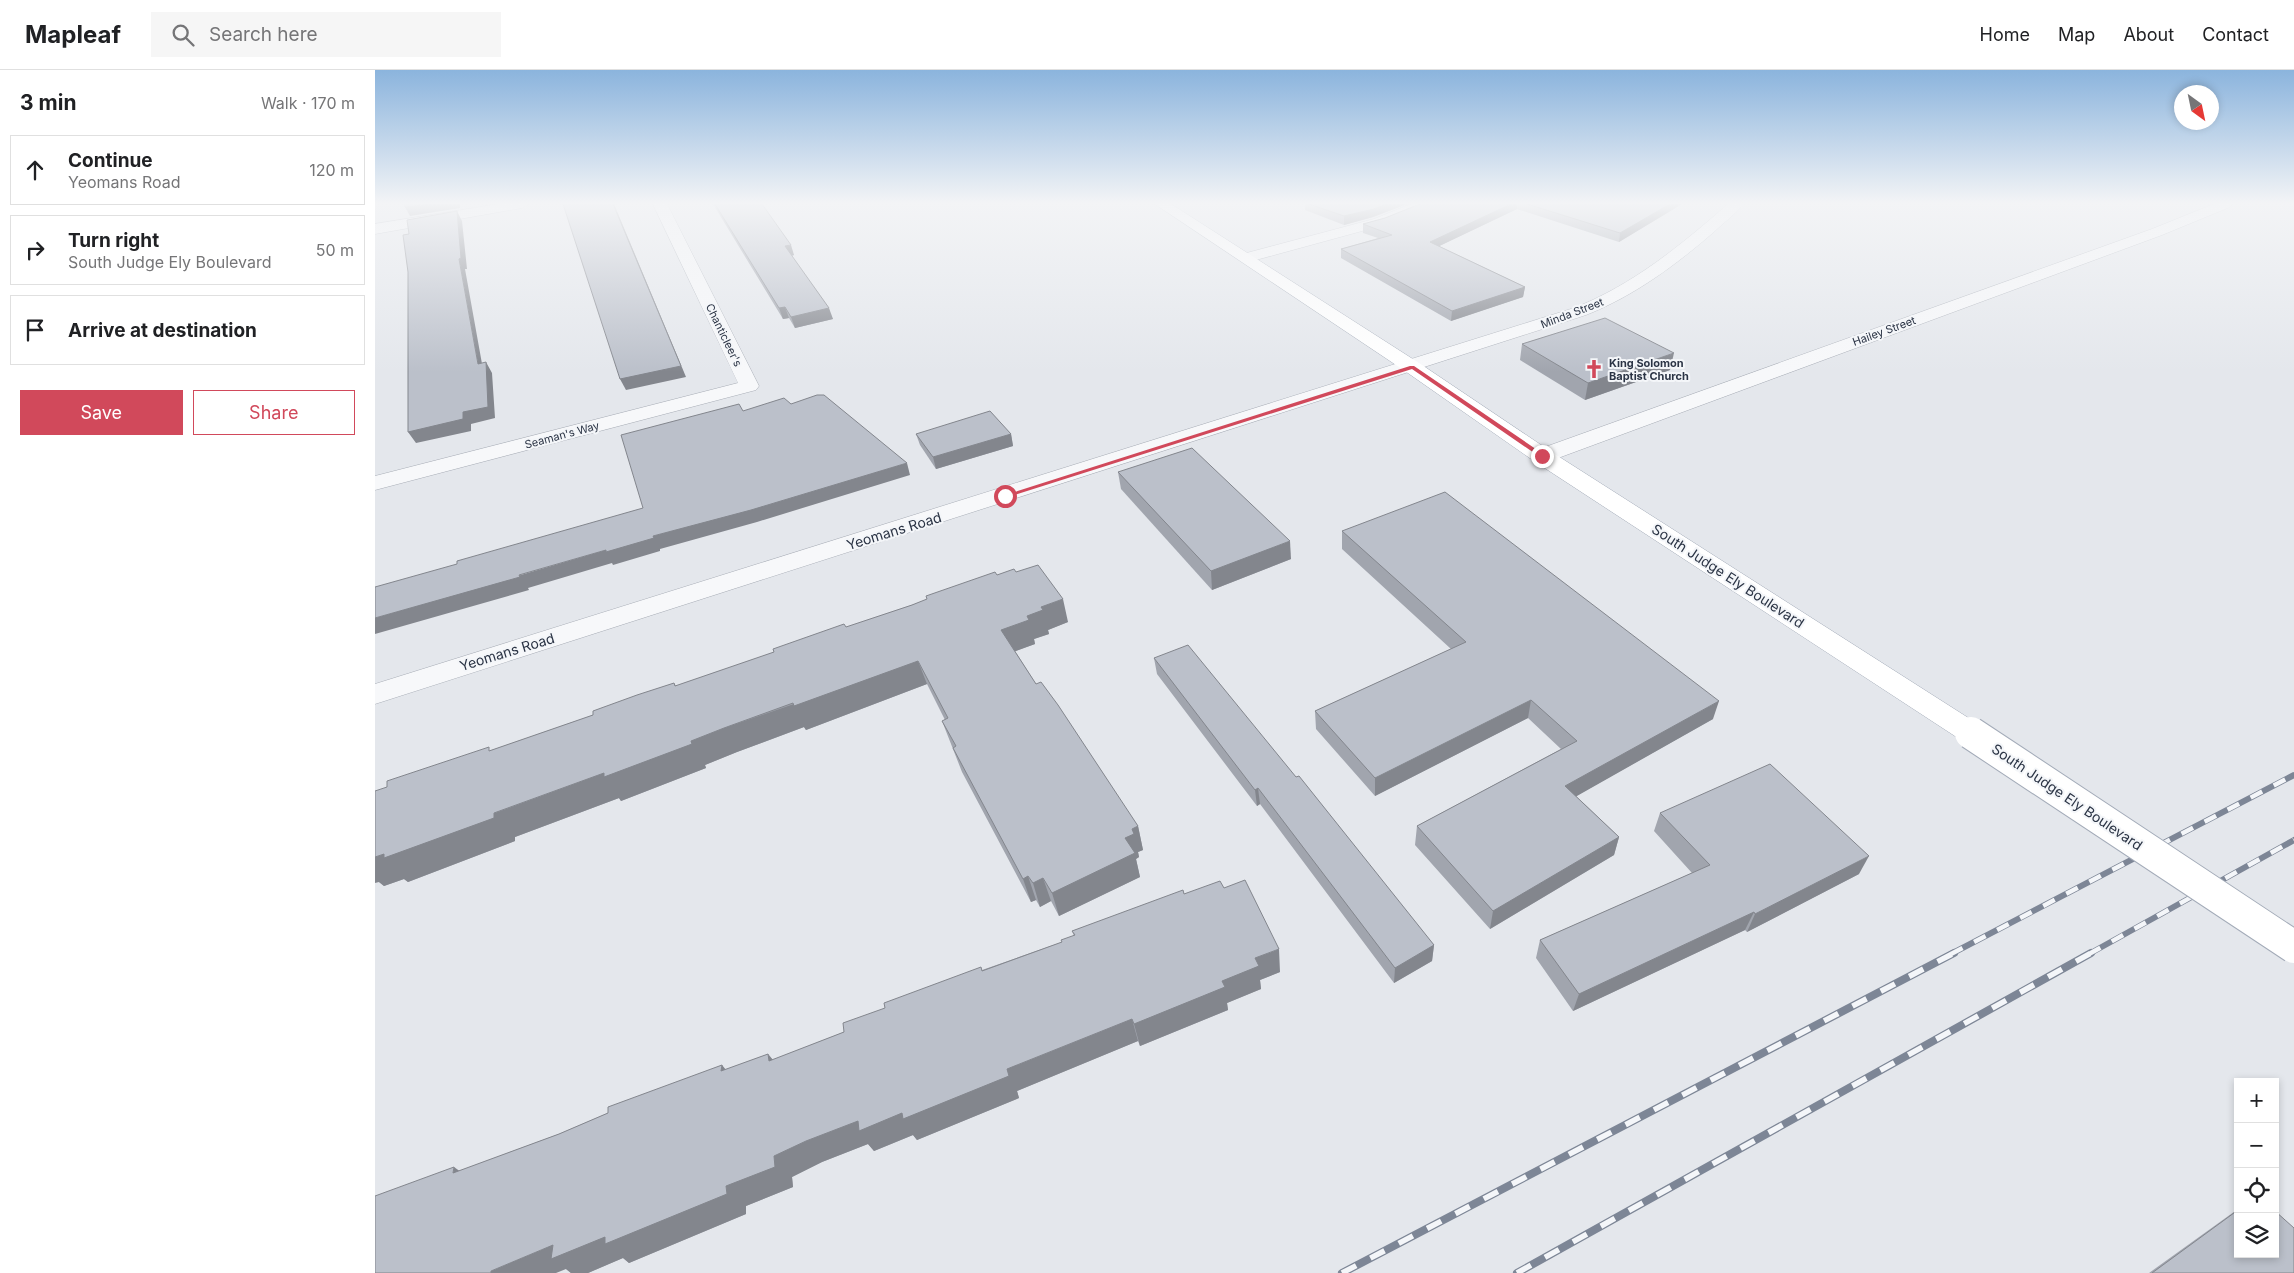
<!DOCTYPE html>
<meta charset="utf-8">
<style>
body{margin:0;font-family:Inter,sans-serif;background:#f6f6f6;color:#202124}
.controls{position:absolute;right:15px;bottom:15px;display:grid;overflow:hidden;border-radius:0px;box-shadow:0 2px 8px #0003}
.controls button{width:45px;height:45px;display:grid;place-items:center;padding:0;border:0;border-bottom:1px solid #e0e0e0;background:#fff;color:#202124;font:25px sans-serif}
.compass{position:absolute;left:1799px;top:15px;width:45px;height:45px;border-radius:50%;background:#fff;box-shadow:0 2px 8px #0003;rotate:147deg}
.stop{position:absolute;width:15px;height:15px;margin:-11px;border:4px solid #d1495b;border-radius:50%;background:#fff}
.stop.end{background:#d1495b;border-color:#fff;box-shadow:0 1px 5px #0008}
.list{margin:0;padding:0;list-style:none}
h2{display:flex;justify-content:space-between;align-items:center;height:65px;margin:0;padding:0 20px;font-size:21px}
h2 small{font-size:16px;font-weight:400;color:#757577}
.list li{display:grid;grid-template-columns:32px 1fr auto;gap:15px;align-items:center;box-sizing:border-box;height:70px;margin:0 10px 10px;padding:0 10px;border:1px solid #e0e0e0;border-radius:0px}
.list b{display:block;font-size:19px;white-space:nowrap}
.list p{margin:0;font-size:16px;white-space:nowrap;color:#757577}
.list em{font-size:16px;font-style:normal;color:#757577}
.actions{display:flex;gap:10px;padding:15px 20px}
.actions a{flex:1;padding:11px 0;border:1px solid #d1495b;border-radius:0px;text-align:center;font-size:18px;color:#d1495b}
.actions .main{background:#d1495b;color:#fff}
.icon{flex:none;width:28px;height:28px;fill:none;stroke:currentColor;stroke-width:2;stroke-linecap:round;stroke-linejoin:round}
.map{position:relative;flex:none;width:1919px;height:1203px;overflow:hidden}
header{display:flex;align-items:center;gap:30px;box-sizing:border-box;height:70px;padding:0 25px;background:#fff;border-bottom:1px solid #e0e0e0}
header strong{font-size:24px}
nav{display:flex;gap:28px;margin-inline-start:auto;font-size:18px}
.search{width:350px;height:45px;background:#f6f6f6;display:flex;align-items:center;gap:12px;box-sizing:border-box;padding:0 18px;border-radius:0px;color:#757577;font-size:19px}
main{display:flex}
aside{flex:1;background:#fff}
.map>svg:first-child{display:block}
.lines{fill:none;stroke-linecap:round;stroke-linejoin:round}
.minor-casing{stroke:#a9aeb7;stroke-width:1}
.major-casing{stroke:#a3abb8;stroke-width:1}
.minor{fill:#f7f8fa;fill-rule:evenodd}
.major{fill:#fff;fill-rule:evenodd}
.rail-far1-casing{stroke:#7d8696;stroke-width:6}
.rail-casing{stroke:#7d8696;stroke-width:8}
.rail-far1{stroke:#f4f6f9;stroke-width:4.5;stroke-dasharray:13;stroke-linecap:butt}
.rail{stroke:#f4f6f9;stroke-width:5.5;stroke-dasharray:16;stroke-linecap:butt}
.major-bridge-casing{stroke:#a3abb8;stroke-width:34;stroke-linecap:butt}
.major-bridge{stroke:#fff;stroke-width:32}
.wall{fill:#a1a5ae}
.shaded-wall{fill:#83868d}
.building{fill:#bbc0ca;stroke:#83868d}
.route{fill:#d1495b}
.labels{text-anchor:middle;stroke-width:4;stroke-linejoin:round;paint-order:stroke}
.far-street-label{font-size:11px;fill:#2b3445;stroke:#f4f6f9}
.far-poi-label{font-size:11px;font-weight:bold;fill:#2b3445;stroke:#f4f6f9;text-anchor:start}
.street-label{font-size:14px;fill:#2b3445;stroke:#f4f6f9}
</style>
<header>
<strong>Mapleaf</strong>
<div class="search"><svg class="icon" aria-label="search" viewBox="0 0 24 24"><circle cx="10" cy="10" r="6"/><path d="M15 15l6 6"/></svg>Search here</div>
<nav><a>Home</a><a>Map</a><a>About</a><a>Contact</a></nav>
</header>
<main>
<aside>
<h2>3 min<small>Walk · 170 m</small></h2>
<ul class="list">
<li><svg class="icon" aria-label="ahead" viewBox="0 0 24 24"><path d="M12 20V5M6 11l6-6 6 6"/></svg><div><b>Continue</b><p>Yeomans Road</p></div><em>120 m</em></li>
<li><svg class="icon" aria-label="right" viewBox="0 0 24 24"><path d="M7 20v-9h11M14 6l5 5-5 5"/></svg><div><b>Turn right</b><p>South Judge Ely Boulevard</p></div><em>50 m</em></li>
<li><svg class="icon" aria-label="arrive" viewBox="0 0 24 24"><path d="M6 21V4h12l-3 4 3 4H6"/></svg><div><b>Arrive at destination</b></div></li>
</ul>
<div class="actions"><a class="main">Save</a><a>Share</a></div>
</aside>
<div class="map">
<svg width="1919" height="1203" viewBox="0 0 1919 1203">
<rect width="100%" height="100%" fill="#e4e7ec"/>
<g class="lines">
<!-- minor casing -->
<g class="minor-casing">
<g id="minor">
<path d="M 124,134 L 154,134 L 147,138 L 0,164 L 0,154 Z"/>
<path d="M 278,134 L 292,134 L 384,316 L 381,320 L 0,420 L 0,406 L 363,313 Z"/>
<path d="M 1036,134 L 1054,134 L 1052,137 L 1009,155 L 870,193 L 862,188 L 864,185 L 999,149 Z"/>
<path d="M 1353,134 L 1368,134 C 1361,144 1349,152 1340,161 C 1301,195 1259,226 1211,245 L 0,634 L 0,614 L 1199,238 C 1258,215 1306,175 1353,134 Z"/>
<path d="M 1839,134 L 1857,134 L 1855,137 L 1787,165 L 1175,391 L 1167,392 L 1159,391 L 1156,386 L 1159,381 L 1777,159 Z"/>
</g>
</g>
<!-- major casing -->
<g class="major-casing">
<path id="major" d="M 780,134 L 796,134 L 1044,293 L 1175,381 L 1606,656 L 1611,663 L 1606,670 L 1596,674 L 1586,670 L 1159,391 L 1030,301 Z"/>
</g>
<!-- minor -->
<use href="#minor" class="minor"/>
<!-- major -->
<use href="#major" class="major"/>
<!-- rail-far1 casing -->
<g class="rail-far1-casing">
<g id="rail-far1">
<path d="M 1576,884 L 1919,705"/>
<path d="M 1714,884 L 1919,770"/>
</g>
</g>
<!-- rail casing -->
<g class="rail-casing">
<g id="rail">
<path d="M 967,1203 L 1579,883"/>
<path d="M 1142,1203 L 1716,883"/>
</g>
</g>
<!-- rail-far1 -->
<use href="#rail-far1" class="rail-far1"/>
<!-- rail -->
<use href="#rail" class="rail"/>
<!-- major-bridge casing -->
<g class="major-bridge-casing">
<path id="major-bridge" d="M 1596,663 L 1919,877"/>
</g>
<!-- major-bridge -->
<use href="#major-bridge" class="major-bridge"/>
</g>
<!-- wall -->
<g class="wall">
<path d="M 338,134 L 387,134 L 419,185 L 417,186 L 458,249 L 420,258 L 414,248 L 408,249 Z"/>
<path d="M 930,134 L 1032,134 L 998,147 L 969,155 L 930,140 Z"/>
<path d="M 1045,134 L 1307,134 L 1244,172 L 1142,139 L 1064,176 L 1150,217 L 1148,227 L 1076,251 L 966,188 L 966,179 L 1003,168 L 988,163 L 988,154 L 1010,148 Z"/>
<path d="M 1147,274 L 1295,300 L 1210,330 L 1145,290 Z"/>
<path d="M 541,364 L 636,364 L 638,376 L 561,399 L 545,375 Z"/>
<path d="M 743,402 L 916,489 L 837,520 L 746,419 Z"/>
<path d="M 967,461 L 1338,649 L 1201,726 L 1244,767 L 1239,785 L 1115,859 L 1040,775 L 1042,756 L 1186,679 L 1153,648 L 1000,726 L 941,659 L 940,641 L 1076,579 L 967,479 Z"/>
<path d="M 641,502 L 693,552 L 673,560 L 674,564 L 659,569 L 660,574 L 640,581 L 661,614 L 763,756 L 768,780 L 763,782 L 764,787 L 761,789 L 765,807 L 684,846 L 676,831 L 665,837 L 661,830 L 656,832 L 587,702 L 567,651 L 570,650 L 552,614 L 431,660 L 429,657 L 362,682 L 330,695 L 331,698 L 246,731 L 244,728 L 140,767 L 140,771 L 33,812 L 29,809 L 9,816 L 4,812 L 117,680 L 218,645 L 299,613 L 301,616 L 537,535 L 622,505 Z"/>
<path d="M 779,588 L 1059,875 L 1057,891 L 1019,913 L 885,734 L 882,736 L 782,604 Z"/>
<path d="M 1285,743 L 1484,804 L 1372,862 L 1370,860 L 1198,941 L 1161,888 L 1165,870 L 1317,803 L 1279,761 Z"/>
<path d="M 849,818 L 905,902 L 885,910 L 886,919 L 852,933 L 853,940 L 765,976 L 763,971 L 642,1021 L 644,1028 L 542,1070 L 538,1065 L 499,1081 L 493,1074 L 447,1092 L 417,1107 L 418,1117 L 371,1136 L 371,1144 L 254,1193 L 248,1188 L 213,1203 L 196,1203 L 191,1199 L 79,1097 L 84,1101 L 184,1064 L 233,1043 L 347,995 L 350,1000 L 393,984 L 398,990 L 469,962 L 607,900 L 687,872 L 699,866 L 697,861 L 809,824 Z"/>
<path d="M 1863,1139 L 1863,1184 L 1919,1203 L 1774,1203 Z"/>
</g>
<!-- shaded-wall -->
<g class="shaded-wall">
<path d="M 54,134 L 85,134 L 85,138 L 35,146 L 30,137 Z"/>
<path d="M 239,134 L 311,307 L 251,320 L 245,309 Z"/>
<path d="M 1011,134 L 1032,134 L 998,147 L 969,155 L 969,146 Z"/>
<path d="M 1136,134 L 1142,134 L 1142,139 L 1054,181 L 1055,172 Z"/>
<path d="M 1295,134 L 1307,134 L 1244,172 L 1245,163 Z"/>
<path d="M 82,141 L 87,151 L 92,199 L 90,199 L 109,305 L 103,294 L 84,189 Z"/>
<path d="M 416,175 L 419,185 L 414,186 L 410,176 Z"/>
<path d="M 1150,217 L 1148,227 L 1076,251 L 1077,241 Z"/>
<path d="M 410,237 L 414,248 L 408,249 L 404,238 Z"/>
<path d="M 454,238 L 458,249 L 420,258 L 416,247 Z"/>
<path d="M 1299,283 L 1295,300 L 1210,330 L 1213,313 Z"/>
<path d="M 111,292 L 117,303 L 120,348 L 96,354 L 96,361 L 41,373 L 33,362 Z"/>
<path d="M 636,364 L 638,376 L 561,399 L 558,387 Z"/>
<path d="M 532,393 L 535,405 L 382,452 L 285,479 L 285,481 L 238,495 L 237,493 L 153,518 L 154,520 L 0,564 L 0,548 L 278,466 Z"/>
<path d="M 915,471 L 916,489 L 837,520 L 836,501 Z"/>
<path d="M 688,529 L 693,552 L 673,560 L 674,564 L 659,569 L 660,574 L 633,584 L 626,560 L 652,546 L 666,537 Z"/>
<path d="M 543,591 L 552,614 L 431,660 L 429,657 L 362,682 L 330,695 L 331,698 L 246,731 L 244,728 L 140,767 L 140,771 L 33,812 L 29,809 L 9,816 L 4,812 L 0,813 L 0,787 L 316,671 L 349,658 Z"/>
<path d="M 1156,630 L 1153,648 L 1000,726 L 1000,708 Z"/>
<path d="M 1344,631 L 1338,649 L 1186,735 L 1190,716 Z"/>
<path d="M 883,718 L 885,734 L 882,736 L 880,720 Z"/>
<path d="M 763,756 L 768,780 L 763,782 L 764,787 L 761,789 L 765,807 L 684,846 L 677,823 L 757,759 Z"/>
<path d="M 1244,767 L 1239,785 L 1115,859 L 1118,841 Z"/>
<path d="M 1494,786 L 1484,804 L 1372,862 L 1380,844 Z"/>
<path d="M 653,806 L 661,830 L 656,832 L 648,809 Z"/>
<path d="M 668,808 L 676,831 L 665,837 L 658,813 Z"/>
<path d="M 1379,842 L 1370,860 L 1198,941 L 1204,924 Z"/>
<path d="M 1059,875 L 1057,891 L 1019,913 L 1020,898 Z"/>
<path d="M 904,879 L 905,902 L 885,910 L 886,919 L 852,933 L 853,940 L 765,976 L 759,954 L 847,911 L 880,888 Z"/>
<path d="M 757,949 L 763,971 L 642,1021 L 644,1028 L 542,1070 L 538,1065 L 499,1081 L 493,1074 L 447,1092 L 417,1107 L 418,1117 L 371,1136 L 371,1144 L 254,1193 L 248,1188 L 213,1203 L 196,1203 L 191,1199 L 181,1203 L 116,1203 L 116,1201 L 178,1175 L 351,1116 L 399,1086 L 431,1071 L 483,1051 L 632,999 Z"/>
<path d="M 393,984 L 410,1005 L 394,991 Z"/>
<path d="M 347,995 L 365,1017 L 346,1001 Z"/>
<path d="M 79,1097 L 106,1117 L 78,1103 Z"/>
</g>
<!-- building -->
<g class="building">
<path d="M 30,134 L 54,134 L 30,137 Z"/>
<path d="M 188,134 L 238,134 L 306,296 L 245,309 Z"/>
<path d="M 340,134 L 387,134 L 416,175 L 410,176 L 454,238 L 416,247 L 410,237 L 404,238 Z"/>
<path d="M 934,134 L 1011,134 L 999,139 L 969,146 Z"/>
<path d="M 1045,134 L 1136,134 L 1055,172 L 1150,217 L 1077,241 L 966,179 L 1017,165 L 988,154 L 1010,148 Z"/>
<path d="M 1152,134 L 1295,134 L 1245,163 Z"/>
<path d="M 82,141 L 86,188 L 84,189 L 103,294 L 111,292 L 113,337 L 88,342 L 88,349 L 33,362 L 33,202 L 28,165 L 34,164 L 32,150 Z"/>
<path d="M 1230,248 L 1299,283 L 1213,313 L 1147,274 Z"/>
<path d="M 442,325 L 449,325 L 532,393 L 376,440 L 278,466 L 279,468 L 231,482 L 231,480 L 144,505 L 145,507 L 0,548 L 0,517 L 82,494 L 82,491 L 268,438 L 246,365 L 364,334 L 368,341 L 409,328 L 416,334 Z"/>
<path d="M 615,341 L 636,364 L 558,387 L 541,364 Z"/>
<path d="M 817,378 L 915,471 L 836,501 L 743,402 Z"/>
<path d="M 1070,422 L 1344,631 L 1190,716 L 1244,767 L 1118,841 L 1042,756 L 1202,671 L 1156,630 L 1000,708 L 940,641 L 1091,572 L 967,461 Z"/>
<path d="M 663,495 L 688,529 L 666,537 L 668,540 L 652,546 L 654,550 L 626,560 L 661,614 L 666,612 L 683,635 L 763,756 L 757,759 L 759,764 L 750,768 L 760,783 L 677,823 L 668,808 L 658,813 L 653,806 L 648,809 L 578,678 L 581,676 L 567,651 L 573,648 L 543,591 L 419,636 L 418,633 L 349,658 L 316,671 L 317,674 L 229,707 L 229,703 L 119,743 L 119,748 L 9,788 L 9,784 L 0,787 L 0,721 L 12,717 L 12,711 L 114,677 L 114,681 L 218,645 L 218,641 L 262,625 L 299,613 L 300,616 L 399,582 L 398,579 L 469,554 L 471,557 L 537,535 L 552,529 L 551,526 L 620,502 L 622,505 L 639,499 L 641,502 Z"/>
<path d="M 813,575 L 921,707 L 924,706 L 1059,875 L 1020,898 L 883,718 L 880,720 L 779,588 Z"/>
<path d="M 1395,694 L 1494,786 L 1380,844 L 1379,842 L 1204,924 L 1165,870 L 1335,795 L 1285,743 Z"/>
<path d="M 870,810 L 904,879 L 880,888 L 884,896 L 847,911 L 850,917 L 759,954 L 757,949 L 632,999 L 634,1006 L 528,1049 L 527,1043 L 484,1061 L 483,1051 L 431,1071 L 399,1086 L 400,1097 L 351,1116 L 352,1124 L 230,1174 L 230,1167 L 176,1189 L 178,1175 L 116,1201 L 116,1203 L 0,1203 L 0,1126 L 79,1097 L 78,1103 L 184,1064 L 233,1043 L 233,1037 L 347,995 L 346,1001 L 393,984 L 394,991 L 469,962 L 468,953 L 510,938 L 509,933 L 606,897 L 607,901 L 687,872 L 686,870 L 700,865 L 697,861 L 808,820 L 809,824 L 845,811 L 849,818 Z"/>
<path d="M 1863,1140 L 1863,1184 L 1900,1184 L 1900,1141 L 1919,1158 L 1919,1203 L 1777,1203 Z"/>
</g>
<!-- sky -->
<linearGradient id="sky" x2="0" y2="1"><stop stop-color="#8bb4dd"/><stop offset="0.44" stop-color="#f3f4f6"/><stop offset="1" stop-color="#f3f4f6" stop-opacity="0"/></linearGradient>
<rect width="1919" height="302" fill="url(#sky)"/>
<!-- route -->
<path class="route" d="M 1035,296 L 1039,296 L 1171,386 L 1165,387 L 1037,299 L 633,427 L 627,426 Z"/>
<!-- icons -->
<defs>
<g id="church-bare" transform="scale(1.5)"><path d="M-1.2-6h2.4v3.5h3.3v2.4h-3.3V6h-2.4V-.1h-3.3v-2.4h3.3Z" fill="#d1495b" stroke="#f4f6f9" stroke-width="2.5" paint-order="stroke"/></g>
</defs>
<g fill-rule="evenodd">
<use href="#church-bare" x="1219" y="299"/>
</g>
<g class="labels">
<!-- far-street labels -->
<g class="far-street-label">
<text transform="translate(1197 243) rotate(-21)" y="4">Minda Street</text>
<text transform="translate(1509 261) rotate(-20)" y="4">Hailey Street</text>
<text transform="translate(349 265) rotate(64)" y="4">Chanticleer's</text>
<text transform="translate(187 365) rotate(-15)" y="4">Seaman's Way</text>
</g>
<!-- far-poi labels -->
<g class="far-poi-label">
<text x="1234" y="297">King Solomon<tspan x="1234" dy="13">Baptist Church</tspan></text>
</g>
<!-- street labels -->
<g class="street-label">
<text transform="translate(519 461) rotate(-17)" y="5">Yeomans Road</text>
<text transform="translate(1353 506) rotate(33)" y="5">South Judge Ely Boulevard</text>
<text transform="translate(132 582) rotate(-17)" y="5">Yeomans Road</text>
<text transform="translate(1692 727) rotate(34)" y="5">South Judge Ely Boulevard</text>
</g>
</g>
</svg>
<div class="controls">
<button>+</button>
<button>−</button>
<button><svg class="icon" aria-label="locate" viewBox="0 0 24 24"><circle cx="12" cy="12" r="6"/><path d="M12 2v4M12 18v4M2 12h4M18 12h4"/></svg></button>
<button><svg class="icon" aria-label="layers" viewBox="0 0 24 24"><path d="M12 4l9 5-9 5-9-5zM3 14l9 5 9-5"/></svg></button>
</div>
<svg class="compass" viewBox="-18 -18 36 36"><path d="M0-13l5 13h-10z" fill="#e53935"/><path d="M0 13l5-13h-10z" fill="#757577"/></svg>
<div class="stop" style="left:630px;top:426px"></div>
<div class="stop end" style="left:1167px;top:386px"></div>
</div>
</main>
